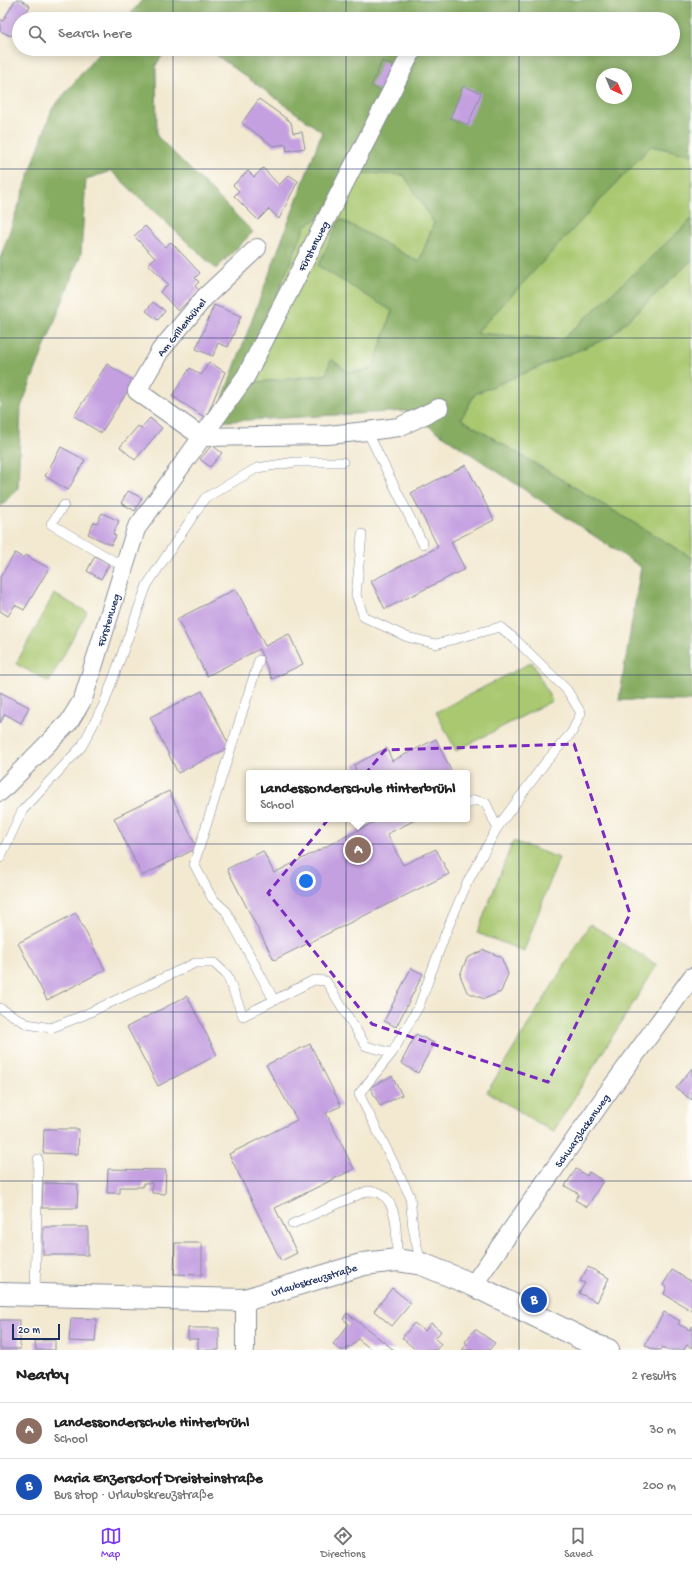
<!DOCTYPE html>
<meta charset="utf-8">
<style>
body{margin:0;font-family:"Gochi Hand",sans-serif;background:#f2f2f2;color:#222}
.compass{position:absolute;left:596px;top:68px;width:36px;height:36px;border-radius:50%;background:#fff;box-shadow:0 2px 10px #0003;rotate:136deg}
.scale{position:absolute;left:12px;bottom:10px;width:48px;box-sizing:border-box;padding-left:4px;border:2px solid #1b2f5e;border-top:0;font-size:11px;line-height:14px;white-space:nowrap;color:#1b2f5e;-webkit-text-stroke:3px #fdfcf7;paint-order:stroke}
.you{position:absolute;left:306px;top:881px;width:14px;height:14px;margin:-10px;border:3px solid #fff;border-radius:50%;background:#1a73e8;box-shadow:0 0 0 6px #1a73e833}
.badge{display:grid;place-items:center;width:26px;height:26px;border-radius:50%;background:#7c3aed;color:#fff;font-size:13px;font-weight:700}
.pin{position:absolute;translate:-50% -50%;border:2px solid #fff;box-shadow:0 1px 4px #0006}
.popup{position:absolute;left:246px;top:770px;width:224px;height:52px;box-sizing:border-box;display:grid;place-content:center;border-radius:4px;background:#fff;filter:drop-shadow(0 1px 3px #0005);font-size:13px;white-space:nowrap;color:#767676}
.popup b{font-size:15px;color:#222}
.popup::after{content:'';position:absolute;left:50%;top:100%;margin-left:-8px;border:8px solid transparent;border-top-color:#fff}
.list{margin:0;padding:0;list-style:none}
h2{display:flex;justify-content:space-between;align-items:center;height:52px;margin:0;padding:0 16px;font-size:17px}
h2 small{font-size:13px;font-weight:400;color:#767676}
.list li{display:grid;grid-template-columns:26px 1fr auto;gap:12px;align-items:center;box-sizing:border-box;height:56px;padding:0 16px;border-top:1px solid #e0e0e0}
.list b{display:block;font-size:15px;white-space:nowrap}
.list p{margin:0;font-size:13px;white-space:nowrap;color:#767676}
.list em{font-size:13px;font-style:normal;color:#767676}
.icon{flex:none;width:22px;height:22px;fill:none;stroke:currentColor;stroke-width:2;stroke-linecap:round;stroke-linejoin:round}
.map{position:relative;flex:none;width:692px;height:1350px;overflow:hidden}
.search{position:absolute;background:#fff;box-shadow:0 2px 10px #0003;left:12px;right:12px;top:12px;height:44px;display:flex;align-items:center;gap:10px;box-sizing:border-box;padding:0 14px;border-radius:22px;color:#767676;font-size:15px}
.sheet{height:164px;background:#fff}
nav{display:flex;justify-content:space-around;align-items:center;box-sizing:border-box;height:56px;border-top:1px solid #e0e0e0;background:#fff;font-size:11px;color:#767676}
nav a{display:grid;justify-items:center;gap:2px}
nav .on{color:#7c3aed}
.map>svg:first-child{display:block}
.green{fill:#a9c870;stroke:#627c67}
.forest{fill:#86ac62;stroke:#506e60;fill-rule:evenodd}
.building{fill:#c5a0e1}
.lines{fill:none;stroke-linecap:round;stroke-linejoin:round}
.service-casing{stroke:#878c98;stroke-width:10}
.minor-casing{stroke:#878c98;stroke-width:20}
.tertiary-casing{stroke:#878c98;stroke-width:24}
.service{stroke:#fff;stroke-width:9}
.minor{stroke:#fff;stroke-width:18}
.tertiary{stroke:#fff;stroke-width:22}
.marked{fill:none;stroke:#7b2cbf;stroke-width:3;stroke-dasharray:8 5;stroke-linejoin:round}
.grid{fill:none;stroke:#1b2f5e;stroke-width:1;stroke-opacity:0.55}
.labels{text-anchor:middle;stroke-width:3;stroke-linejoin:round;paint-order:stroke}
.street-label{font-size:11px;fill:#1b2f5e;stroke:#fdfcf7}
</style>
<div class="map">
<svg width="692" height="1350" viewBox="0 0 692 1350">
<rect width="100%" height="100%" fill="#fdfcf7"/>
<filter id="ink" filterUnits="userSpaceOnUse"><feTurbulence type="fractalNoise" baseFrequency=".025" numOctaves="2"/><feDisplacementMap in="SourceGraphic" scale="8" xChannelSelector="R" yChannelSelector="G"/><feConvolveMatrix kernelMatrix="1 2 1 2 8 2 1 2 1" color-interpolation-filters="sRGB"/></filter>
<filter id="wash" filterUnits="userSpaceOnUse"><feTurbulence type="fractalNoise" baseFrequency=".012" numOctaves="4" result="noise"/><feDisplacementMap in="SourceGraphic" scale="16" xChannelSelector="R" yChannelSelector="G"/><feGaussianBlur stdDeviation="0.9" result="paint"/><feColorMatrix in="noise" values="0 0 0 0 0 0 0 0 0 0 0 0 0 0 0 0 0 1.4 0 .05"/><feComposite in="paint" operator="in"/></filter>
<g filter="url(#wash)">
<rect width="100%" height="100%" fill="#f3e9d1"/>
<!-- green -->
<g class="green">
<path d="M 651,146 L 692,155 L 692,219 L 562,340 L 476,333 Z"/>
<path d="M 363,173 L 404,175 L 434,223 L 419,262 L 340,219 L 392,311 L 373,369 L 239,384 L 306,225 L 337,208 Z"/>
<path d="M 692,260 L 692,558 L 461,419 L 475,394 L 610,337 Z"/>
<path d="M 54,594 L 87,612 L 49,682 L 16,664 Z"/>
<path d="M 532,662 L 552,701 L 456,751 L 436,712 Z"/>
<path d="M 513,841 L 559,858 L 524,951 L 477,933 Z"/>
<path d="M 590,924 L 657,965 L 553,1132 L 487,1092 Z"/>
</g>
<!-- forest -->
<g class="forest">
<path d="M 142,0 L 692,0 L 692,155 L 651,146 L 476,333 L 562,340 L 692,219 L 692,260 L 610,337 L 475,394 L 461,419 L 692,558 L 692,701 L 619,700 L 641,567 L 406,411 L 214,422 L 322,132 L 208,49 L 673,49 L 673,19 L 126,19 ZM 602,74 L 626,74 L 626,98 L 602,98 ZM 363,173 L 404,175 L 434,223 L 419,262 L 340,219 L 318,266 L 392,311 L 373,369 L 350,373 L 331,359 L 326,375 L 239,384 L 306,225 L 337,208 Z"/>
<path d="M 102,49 L 167,49 L 156,65 L 157,136 L 253,232 L 216,269 L 111,171 L 86,179 L 81,254 L 21,407 L 18,488 L 0,507 L 0,259 L 52,109 Z"/>
</g>
<g id="blocks">
<!-- building -->
<g class="building">
<path d="M 15,0 L 21,0 L 30,6 L 22,19 L 19,19 L 19,24 L 11,36 L 0,31 L 0,19 L 3,21 Z"/>
<path d="M 382,61 L 397,67 L 386,93 L 371,86 Z"/>
<path d="M 463,86 L 481,93 L 468,125 L 450,118 Z"/>
<path d="M 259,99 L 291,122 L 293,133 L 302,132 L 305,148 L 287,151 L 286,144 L 273,146 L 242,123 Z"/>
<path d="M 263,168 L 279,185 L 289,175 L 298,181 L 279,219 L 269,209 L 258,220 L 234,196 L 239,191 L 233,185 L 248,171 L 254,177 Z"/>
<path d="M 145,226 L 165,247 L 171,242 L 200,273 L 195,278 L 199,282 L 195,286 L 199,290 L 178,311 L 160,292 L 168,284 L 148,264 L 155,258 L 134,236 Z"/>
<path d="M 153,302 L 165,311 L 158,320 L 146,311 Z"/>
<path d="M 214,305 L 241,316 L 228,347 L 218,343 L 213,356 L 196,349 Z"/>
<path d="M 209,362 L 225,372 L 206,418 L 172,396 L 190,368 L 201,375 Z"/>
<path d="M 107,364 L 134,381 L 101,433 L 74,416 Z"/>
<path d="M 150,418 L 162,428 L 135,460 L 120,447 L 138,426 L 141,428 Z"/>
<path d="M 212,445 L 222,453 L 210,467 L 200,459 Z"/>
<path d="M 61,447 L 85,460 L 68,490 L 45,476 Z"/>
<path d="M 466,465 L 494,520 L 451,542 L 465,569 L 385,609 L 371,581 L 438,547 L 411,493 Z"/>
<path d="M 128,491 L 142,498 L 135,511 L 121,503 Z"/>
<path d="M 102,513 L 119,521 L 113,534 L 116,536 L 111,545 L 88,534 L 94,522 L 97,523 Z"/>
<path d="M 15,553 L 23,558 L 25,555 L 49,568 L 24,610 L 15,605 L 8,616 L 0,611 L 0,577 Z"/>
<path d="M 95,556 L 109,564 L 101,579 L 87,571 Z"/>
<path d="M 236,589 L 265,646 L 289,634 L 303,664 L 272,679 L 259,649 L 207,676 L 177,619 Z"/>
<path d="M 202,691 L 230,747 L 178,773 L 150,717 Z"/>
<path d="M 0,692 L 29,707 L 21,723 L 5,714 L 0,723 Z"/>
<path d="M 436,739 L 452,773 L 357,773 L 354,765 L 387,748 L 392,761 Z"/>
<path d="M 169,791 L 197,848 L 142,876 L 114,818 Z"/>
<path d="M 380,819 L 417,819 L 387,834 L 403,865 L 436,849 L 449,874 L 274,960 L 227,869 L 263,851 L 274,873 Z"/>
<path d="M 76,913 L 105,970 L 47,1000 L 18,943 Z"/>
<path d="M 484,950 L 501,957 L 508,974 L 501,992 L 484,999 L 467,992 L 460,975 L 467,958 Z"/>
<path d="M 411,968 L 423,974 L 396,1027 L 384,1021 Z"/>
<path d="M 187,996 L 217,1055 L 158,1086 L 127,1027 Z"/>
<path d="M 416,1034 L 434,1043 L 418,1073 L 401,1063 Z"/>
<path d="M 310,1044 L 341,1106 L 326,1113 L 354,1169 L 275,1208 L 297,1253 L 281,1261 L 229,1154 L 297,1120 L 266,1065 Z"/>
<path d="M 692,1068 L 692,1100 L 676,1088 Z"/>
<path d="M 392,1076 L 402,1095 L 380,1106 L 370,1087 Z"/>
<path d="M 44,1129 L 79,1129 L 78,1154 L 43,1153 Z"/>
<path d="M 108,1169 L 166,1170 L 165,1194 L 152,1193 L 152,1183 L 143,1183 L 143,1187 L 120,1187 L 120,1193 L 107,1193 Z"/>
<path d="M 576,1169 L 587,1176 L 589,1172 L 603,1181 L 587,1207 L 575,1200 L 579,1194 L 565,1186 Z"/>
<path d="M 43,1183 L 78,1184 L 77,1208 L 42,1208 Z"/>
<rect x="43" y="1227" width="45" height="28"/>
<path d="M 175,1243 L 202,1243 L 202,1275 L 174,1274 Z"/>
<path d="M 588,1267 L 609,1278 L 597,1302 L 579,1293 L 585,1283 L 580,1281 Z"/>
<path d="M 672,1270 L 692,1282 L 692,1311 L 664,1294 L 667,1287 L 663,1285 Z"/>
<path d="M 392,1288 L 411,1303 L 392,1326 L 374,1311 Z"/>
<path d="M 664,1312 L 680,1321 L 678,1324 L 690,1330 L 692,1326 L 692,1348 L 687,1345 L 684,1350 L 668,1350 L 662,1347 L 660,1350 L 654,1350 L 645,1345 Z"/>
<path d="M 347,1313 L 394,1350 L 372,1350 L 358,1339 L 351,1347 L 349,1346 L 346,1350 L 340,1350 L 333,1344 L 349,1324 L 343,1319 Z"/>
<path d="M 71,1318 L 97,1319 L 95,1342 L 69,1341 Z"/>
<rect x="0" y="1320" width="20" height="29"/>
<path d="M 414,1323 L 425,1331 L 431,1323 L 441,1331 L 435,1339 L 441,1344 L 436,1350 L 416,1350 L 402,1338 Z"/>
<path d="M 188,1328 L 219,1328 L 219,1350 L 198,1350 L 198,1339 L 188,1339 Z"/>
<path d="M 475,1329 L 495,1343 L 489,1350 L 462,1350 L 467,1344 L 465,1342 Z"/>
<path d="M 55,1340 L 55,1350 L 36,1350 L 35,1341 Z"/>
</g>
</g>
</g>
<g filter="url(#ink)">
<use href="#blocks" fill-opacity="0" stroke="#878c98" stroke-width="1"/>
<g class="lines">
<!-- service casing -->
<g class="service-casing">
<g id="service">
<path d="M 367,431 L 423,544"/>
<path d="M 64,505 L 51,524 L 124,567"/>
<path d="M 362,534 L 356,595 L 364,617 L 407,637 L 436,644 L 500,627 L 516,640 L 567,690 L 581,713 L 572,732 L 545,763 L 497,828 L 467,883 L 446,932 L 419,1006 L 392,1053"/>
<path d="M 259,660 L 194,864 L 212,898 L 226,911 L 274,1000"/>
<path d="M 467,804 L 474,800 L 486,803 L 497,828"/>
<path d="M 0,858 L 22,811 L 82,746 L 104,704 L 147,585 L 205,498 L 257,468 L 295,462 L 343,462"/>
<path d="M 0,1008 L 27,1024 L 51,1028 L 84,1015 L 195,963 L 214,963 L 227,975 L 243,1016 L 314,980 L 326,981 L 366,1046 L 392,1053 L 359,1094 L 410,1196 L 413,1228 L 421,1264"/>
<path d="M 292,1224 L 367,1191 C 371,1191 376,1191 380,1193 C 400,1205 396,1239 397,1260"/>
<path d="M 35,1295 L 38,1159"/>
</g>
</g>
<!-- minor casing -->
<g class="minor-casing">
<g id="minor">
<path id="s1" d="M 257,248 L 205,297 L 160,351 L 137,391 L 202,437 L 246,376 L 413,49"/>
<path id="s2" d="M 0,792 L 69,722 L 83,699 L 136,529 L 202,437 L 328,435 L 367,431 L 399,427 L 439,408"/>
<path id="s3" d="M 473,1285 L 606,1095 L 692,977"/>
<path d="M 245,1300 L 245,1350"/>
</g>
</g>
<!-- tertiary casing -->
<g class="tertiary-casing">
<g id="tertiary">
<path id="s4" d="M 0,1294 L 245,1300 L 364,1264 L 397,1260 L 422,1264 L 473,1285 L 597,1346 L 608,1350"/>
</g>
</g>
<!-- service -->
<use href="#service" class="service"/>
<!-- minor -->
<use href="#minor" class="minor"/>
<!-- tertiary -->
<use href="#tertiary" class="tertiary"/>
</g>
</g>
<!-- marked area -->
<path class="marked" d="M 574,744 L 630,914 L 548,1082 L 372,1024 L 268,893 L 385,750 Z"/>
<!-- grid -->
<path class="grid" d="M 173,0 L 173,19M 346,0 L 346,19M 519,0 L 519,19M 173,49 L 173,1350M 346,49 L 346,1350M 519,49 L 519,1350M 0,169 L 692,169M 0,338 L 692,338M 0,506 L 692,506M 0,675 L 692,675M 0,844 L 692,844M 0,1012 L 692,1012M 0,1181 L 692,1181"/>
<g class="labels">
<!-- street labels -->
<g class="street-label">
<text dy="4" stroke="none"><textPath href="#s1" startOffset="489">Fürstenweg</textPath></text>
<text transform="translate(181 327) rotate(-51)" y="4">Am Grillenbühel</text>
<text dy="4" stroke="none"><textPath href="#s2" startOffset="208">Fürstenweg</textPath></text>
<text dy="4" stroke="none"><textPath href="#s3" startOffset="189">Schwarzlackenweg</textPath></text>
<text dy="4" stroke="none"><textPath href="#s4" startOffset="317">Urlaubskreuzstraße</textPath></text>
</g>
</g>
</svg>
<svg class="compass" viewBox="-18 -18 36 36"><path d="M0-13l5 13h-10z" fill="#e53935"/><path d="M0 13l5-13h-10z" fill="#767676"/></svg>
<div class="scale">20 m</div>
<div class="you"></div>
<div class="pin badge" style="left:358px;top:850px;background:#8d6e63">A</div>
<div class="popup"><b>Landessonderschule Hinterbrühl</b>School</div>
<div class="pin badge" style="left:534px;top:1300px;background:#1a4fb4">B</div>
<div class="search"><svg class="icon" aria-label="search" viewBox="0 0 24 24"><circle cx="10" cy="10" r="6"/><path d="M15 15l6 6"/></svg>Search here</div>
</div>
<section class="sheet">
<h2>Nearby<small>2 results</small></h2>
<ul class="list">
<li><span class="badge" style="background:#8d6e63">A</span><div><b>Landessonderschule Hinterbrühl</b><p>School</p></div><em>30 m</em></li>
<li><span class="badge" style="background:#1a4fb4">B</span><div><b>Maria Enzersdorf Dreisteinstraße</b><p>Bus stop · Urlaubskreuzstraße</p></div><em>200 m</em></li>
</ul>
</section>
<nav>
<a class="on"><svg class="icon" aria-label="map" viewBox="0 0 24 24"><path d="M3 6l6-2 6 2 6-2v14l-6 2-6-2-6 2zM9 4v14M15 6v14"/></svg>Map</a>
<a><svg class="icon" aria-label="directions" viewBox="0 0 24 24"><path d="M12 3l9 9-9 9-9-9zM9 14v-3h6M13 9l2 2-2 2"/></svg>Directions</a>
<a><svg class="icon" aria-label="saved" viewBox="0 0 24 24"><path d="M7 4h10v16l-5-4-5 4z"/></svg>Saved</a>
</nav>
